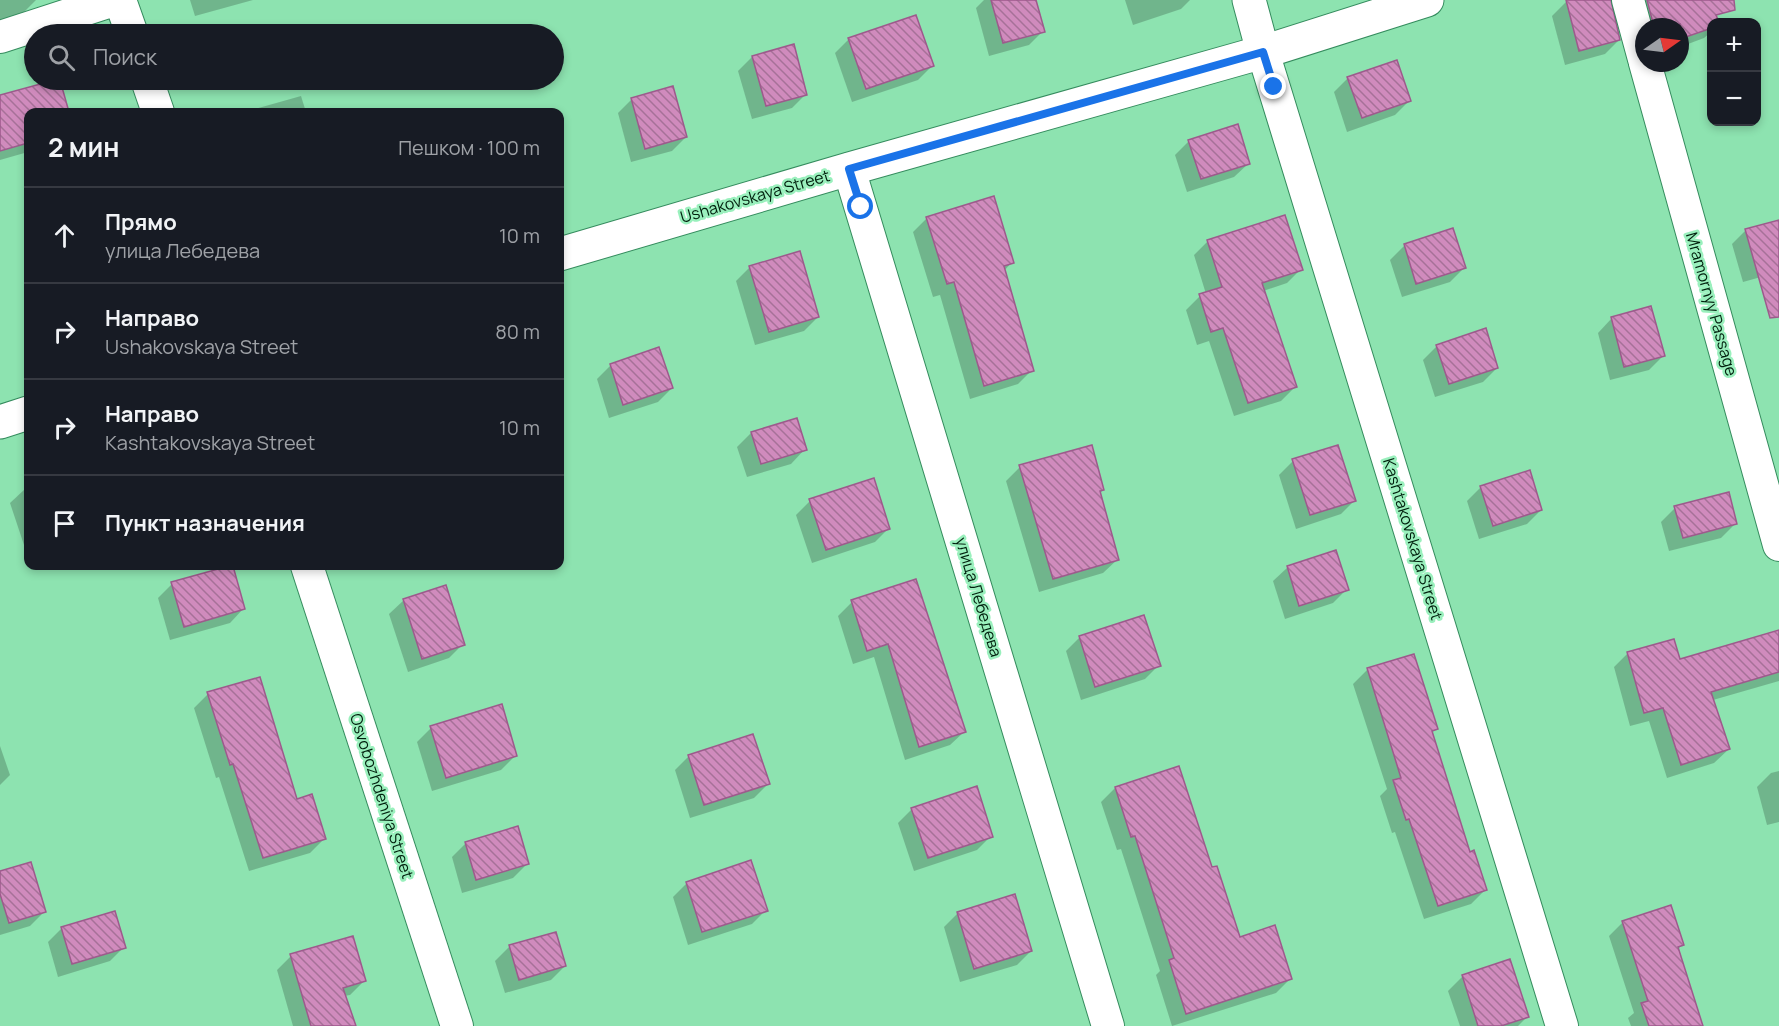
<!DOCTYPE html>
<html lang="ru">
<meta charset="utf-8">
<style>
body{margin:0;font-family:Manrope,sans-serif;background:#242831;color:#f1f3f6}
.controls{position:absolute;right:18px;top:18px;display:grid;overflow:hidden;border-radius:12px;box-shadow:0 3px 9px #0003}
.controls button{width:54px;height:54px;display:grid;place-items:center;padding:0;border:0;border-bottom:2px solid #363941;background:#171b24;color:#f1f3f6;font:30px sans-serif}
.compass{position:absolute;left:1635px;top:18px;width:54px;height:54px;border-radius:50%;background:#171b24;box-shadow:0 3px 9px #0003;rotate:76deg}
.stop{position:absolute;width:18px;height:18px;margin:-14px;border:4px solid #1a73e8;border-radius:50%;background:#fff}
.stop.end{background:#1a73e8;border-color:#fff;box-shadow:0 2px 6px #0008}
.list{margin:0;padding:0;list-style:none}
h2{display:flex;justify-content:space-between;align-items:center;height:78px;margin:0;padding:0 24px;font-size:26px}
h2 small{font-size:20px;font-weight:400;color:#9ea1a6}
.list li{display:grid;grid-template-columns:39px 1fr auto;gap:18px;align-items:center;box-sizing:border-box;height:96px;padding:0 24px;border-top:2px solid #363941}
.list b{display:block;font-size:22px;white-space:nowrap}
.list p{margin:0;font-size:20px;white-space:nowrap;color:#9ea1a6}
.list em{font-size:20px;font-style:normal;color:#9ea1a6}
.icon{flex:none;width:33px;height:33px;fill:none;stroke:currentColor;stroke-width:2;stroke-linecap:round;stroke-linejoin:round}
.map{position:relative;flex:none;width:1779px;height:1026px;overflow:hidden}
.search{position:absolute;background:#171b24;box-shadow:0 3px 9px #0003;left:24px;top:24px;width:540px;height:66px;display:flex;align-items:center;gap:15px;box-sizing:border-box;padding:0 21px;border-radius:33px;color:#9ea1a6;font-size:22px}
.panel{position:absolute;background:#171b24;box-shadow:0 3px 9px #0003;left:24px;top:108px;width:540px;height:462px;border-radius:12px}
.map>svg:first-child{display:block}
.shadow{fill:#0003}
.building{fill:url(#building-back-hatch);stroke:#9d5a8c;stroke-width:1.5}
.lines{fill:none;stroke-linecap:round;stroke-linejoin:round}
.minor-casing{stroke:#358c5e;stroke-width:34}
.tertiary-casing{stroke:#358c5e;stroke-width:35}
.secondary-casing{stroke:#358c5e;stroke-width:35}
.minor{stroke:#fff;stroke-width:32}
.tertiary{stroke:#fff;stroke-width:33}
.secondary{stroke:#fff;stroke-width:33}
.route{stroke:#1a73e8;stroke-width:8}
.labels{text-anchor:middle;stroke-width:5;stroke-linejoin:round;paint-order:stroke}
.street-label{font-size:16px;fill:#001f0d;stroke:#9af0bd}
</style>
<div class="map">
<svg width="1779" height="1026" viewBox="0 0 1779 1026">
<defs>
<pattern id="building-back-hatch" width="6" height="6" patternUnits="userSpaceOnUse" patternTransform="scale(1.5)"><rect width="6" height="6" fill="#d08bbd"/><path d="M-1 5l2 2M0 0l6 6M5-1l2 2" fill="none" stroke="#a67198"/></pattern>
</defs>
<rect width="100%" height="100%" fill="#8de3b0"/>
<!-- shadow -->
<g class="shadow">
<path d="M 0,0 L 36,0 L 23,13 L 0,20 Z"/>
<path d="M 190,0 L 253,0 L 195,16 Z"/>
<path d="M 984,0 L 1035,0 L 1043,31 L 1029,45 L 989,56 L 976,8 Z"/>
<path d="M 1125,0 L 1190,0 L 1181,9 L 1133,25 Z"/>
<path d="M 1572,0 L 1609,0 L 1619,40 L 1605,54 L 1565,65 L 1552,16 L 1566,2 Z"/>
<path d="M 1625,0 L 1709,0 L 1718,22 L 1712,22 L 1712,31 L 1704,38 L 1680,47 L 1680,27 L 1644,27 Z"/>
<path d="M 849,39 L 932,66 L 918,80 L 852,102 L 835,53 Z"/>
<path d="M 752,57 L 806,94 L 792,108 L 752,119 L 738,71 Z"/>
<path d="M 1348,78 L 1409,101 L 1395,115 L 1347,132 L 1334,92 Z"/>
<path d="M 58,80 L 67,112 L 28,112 L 28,152 L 0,160 L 0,96 Z"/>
<path d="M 301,96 L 306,112 L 244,112 Z"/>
<path d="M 632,99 L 686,137 L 672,151 L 631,162 L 618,113 Z"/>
<path d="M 1189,141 L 1249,163 L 1234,177 L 1187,192 L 1175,155 Z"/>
<path d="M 927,218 L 1012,262 L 1004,271 L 1032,370 L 1018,384 L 970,399 L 940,295 L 933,297 L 913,232 Z"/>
<path d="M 1779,221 L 1779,272 L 1743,282 L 1732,244 L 1746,230 Z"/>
<path d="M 1452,230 L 1464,268 L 1450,282 L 1402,297 L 1390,260 L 1404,246 Z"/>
<path d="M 1208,241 L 1301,269 L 1287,283 L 1263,291 L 1295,387 L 1281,401 L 1234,416 L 1209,341 L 1197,345 L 1186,310 L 1200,296 L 1206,294 L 1194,255 Z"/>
<path d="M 750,267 L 818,317 L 804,331 L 755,345 L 736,281 Z"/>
<path d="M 1612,318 L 1663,356 L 1649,370 L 1610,380 L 1598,333 Z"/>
<path d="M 1437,346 L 1497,368 L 1483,382 L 1435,397 L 1423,360 Z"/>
<path d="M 611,365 L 672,388 L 658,402 L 609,418 L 597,379 Z"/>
<path d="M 751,433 L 805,449 L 791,464 L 747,477 L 737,447 Z"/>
<path d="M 1293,461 L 1355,500 L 1341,514 L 1296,529 L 1279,475 Z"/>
<path d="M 1020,467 L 1103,490 L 1099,494 L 1118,559 L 1103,573 L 1039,592 L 1006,481 Z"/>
<path d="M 28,487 L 28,557 L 10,503 L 25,489 Z"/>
<path d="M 1481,487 L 1541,510 L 1527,524 L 1479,539 L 1467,501 Z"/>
<path d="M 810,501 L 889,528 L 875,542 L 812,563 L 796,515 Z"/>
<path d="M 1675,508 L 1735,524 L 1721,538 L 1669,551 L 1661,522 Z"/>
<path d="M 31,566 L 43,566 L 33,569 Z"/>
<path d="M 1288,567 L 1347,589 L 1333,603 L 1285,619 L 1273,581 Z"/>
<path d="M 172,584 L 244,608 L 230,623 L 170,640 L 158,598 Z"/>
<path d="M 404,600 L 463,644 L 449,658 L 408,672 L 389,614 Z"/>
<path d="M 852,602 L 965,731 L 950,745 L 905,760 L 874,657 L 853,664 L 838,616 Z"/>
<path d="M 1779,632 L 1779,681 L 1713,700 L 1729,749 L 1714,763 L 1667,778 L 1649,721 L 1630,726 L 1614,667 L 1628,653 L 1679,661 Z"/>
<path d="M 1080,637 L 1159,665 L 1145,679 L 1081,700 L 1066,651 Z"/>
<path d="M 1413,655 L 1436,728 L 1432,733 L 1469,854 L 1485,890 L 1471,904 L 1424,919 L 1395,832 L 1392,833 L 1380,796 L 1387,789 L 1353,684 L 1367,670 Z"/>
<path d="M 208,694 L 296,801 L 324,839 L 310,853 L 249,871 L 219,777 L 216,778 L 194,708 Z"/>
<path d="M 431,728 L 515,756 L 501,770 L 432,791 L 417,742 Z"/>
<path d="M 0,746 L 10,775 L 0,785 Z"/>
<path d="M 689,756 L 768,784 L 754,798 L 690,818 L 675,770 Z"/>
<path d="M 1178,768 L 1211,869 L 1239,938 L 1290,979 L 1276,993 L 1172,1026 L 1156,975 L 1160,971 L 1121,849 L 1117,850 L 1101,802 L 1115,788 Z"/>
<path d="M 1779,771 L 1779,822 L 1767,825 L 1757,787 L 1771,773 Z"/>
<path d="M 912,809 L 991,836 L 977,850 L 914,871 L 898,823 Z"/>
<path d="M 466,843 L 527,864 L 513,878 L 462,893 L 452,857 Z"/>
<path d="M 0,873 L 44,912 L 30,926 L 0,935 Z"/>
<path d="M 687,883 L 766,910 L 752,924 L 688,945 L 673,897 Z"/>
<path d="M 958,913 L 1031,951 L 1017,965 L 960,982 L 944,927 Z"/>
<path d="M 1623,922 L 1683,944 L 1678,949 L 1702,1026 L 1631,1026 L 1628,1018 L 1634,1013 L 1609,936 Z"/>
<path d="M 62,928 L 124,947 L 110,961 L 58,977 L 48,942 Z"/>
<path d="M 555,934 L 565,966 L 551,980 L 505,993 L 495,961 L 509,947 Z"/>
<path d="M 291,956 L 364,981 L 350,995 L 344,996 L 355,1026 L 293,1026 L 277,970 Z"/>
<path d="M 1509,961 L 1528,1016 L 1518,1026 L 1460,1026 L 1448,991 L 1462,977 Z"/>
</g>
<!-- building -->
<g class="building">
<path d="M 991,0 L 1036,0 L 1045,32 L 1003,43 Z"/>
<path d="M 1566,0 L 1611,0 L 1620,40 L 1579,51 Z"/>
<path d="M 1647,0 L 1734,0 L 1735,10 L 1716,15 L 1719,22 L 1712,22 L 1712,28 L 1680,39 L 1680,24 L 1670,27 L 1654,27 Z"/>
<path d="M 916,15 L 934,66 L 866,89 L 848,38 Z"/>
<path d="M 794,44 L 807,95 L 766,106 L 752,56 Z"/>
<path d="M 1397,60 L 1411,101 L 1362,118 L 1347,77 Z"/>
<path d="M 55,80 L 60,80 L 69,112 L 28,112 L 28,143 L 0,151 L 0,95 Z"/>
<path d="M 673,86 L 687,137 L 645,149 L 631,98 Z"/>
<path d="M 1238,124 L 1250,164 L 1201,179 L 1188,140 Z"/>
<path d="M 994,196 L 1014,263 L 1004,266 L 1034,371 L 984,386 L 954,282 L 947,284 L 926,217 Z"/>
<path d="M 1285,215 L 1303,270 L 1262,283 L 1297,387 L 1248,403 L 1223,328 L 1211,332 L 1199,294 L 1222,287 L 1207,240 Z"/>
<path d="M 1779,220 L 1779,317 L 1770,318 L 1745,229 Z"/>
<path d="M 1453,228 L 1466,268 L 1416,284 L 1404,244 Z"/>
<path d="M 800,251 L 819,317 L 769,332 L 749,266 Z"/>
<path d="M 1651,306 L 1665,356 L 1624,367 L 1611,317 Z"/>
<path d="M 1486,328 L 1498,368 L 1449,384 L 1436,345 Z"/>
<path d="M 659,347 L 673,388 L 623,405 L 610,364 Z"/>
<path d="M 797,418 L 807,450 L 761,464 L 751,432 Z"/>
<path d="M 1092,445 L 1104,490 L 1100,491 L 1119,560 L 1053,579 L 1019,465 Z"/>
<path d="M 1338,445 L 1356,501 L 1310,515 L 1292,459 Z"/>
<path d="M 1530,470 L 1542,510 L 1493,526 L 1480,486 Z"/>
<path d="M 874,478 L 890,529 L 826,550 L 809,499 Z"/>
<path d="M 1729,492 L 1737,524 L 1683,538 L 1674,506 Z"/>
<path d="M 1336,550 L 1349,590 L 1299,606 L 1287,566 Z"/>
<path d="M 229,566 L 233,566 L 245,609 L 184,627 L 171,582 Z"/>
<path d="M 916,579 L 966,732 L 919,747 L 888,644 L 867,651 L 851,600 Z"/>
<path d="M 446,585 L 465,645 L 422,659 L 403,599 Z"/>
<path d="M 1144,615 L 1161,666 L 1095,687 L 1079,636 Z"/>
<path d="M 1779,630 L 1779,672 L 1711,692 L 1730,749 L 1681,765 L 1663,708 L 1644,713 L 1627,652 L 1674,639 L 1680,659 Z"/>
<path d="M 1414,654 L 1438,729 L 1432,731 L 1470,852 L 1474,850 L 1487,890 L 1438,906 L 1409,819 L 1406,820 L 1393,780 L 1401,778 L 1367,668 Z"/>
<path d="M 260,677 L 297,799 L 312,794 L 326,839 L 263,858 L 233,764 L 230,765 L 207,692 Z"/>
<path d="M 502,704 L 517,756 L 446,778 L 430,726 Z"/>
<path d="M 753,734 L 770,784 L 704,805 L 688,755 Z"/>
<path d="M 1179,766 L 1212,867 L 1217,866 L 1240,937 L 1275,925 L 1292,979 L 1186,1014 L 1169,960 L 1174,958 L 1135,836 L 1131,837 L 1115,787 Z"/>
<path d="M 977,786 L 993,837 L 928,858 L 911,808 Z"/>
<path d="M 518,826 L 529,864 L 476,880 L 465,842 Z"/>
<path d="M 751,860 L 768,911 L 702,932 L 686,882 Z"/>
<path d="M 31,862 L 46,912 L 9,923 L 0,894 L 0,871 Z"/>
<path d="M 1015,894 L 1032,951 L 974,969 L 957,912 Z"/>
<path d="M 1671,905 L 1684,945 L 1678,947 L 1703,1026 L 1649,1026 L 1641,1003 L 1648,1001 L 1622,921 Z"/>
<path d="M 115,911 L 126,948 L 72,964 L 61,927 Z"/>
<path d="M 556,932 L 566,966 L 519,980 L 509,945 Z"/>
<path d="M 353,936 L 366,981 L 343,988 L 356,1026 L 311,1026 L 290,954 Z"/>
<path d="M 1510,959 L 1529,1017 L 1501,1026 L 1478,1026 L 1462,975 Z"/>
</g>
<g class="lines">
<!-- minor casing -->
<g class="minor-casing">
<g id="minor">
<path d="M 120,0 L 132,34"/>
<path d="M 1628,0 L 1644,59"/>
<path d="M 0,37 L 114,0"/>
<path d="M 1263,52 L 1562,1026"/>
<path d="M 1645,63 L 1779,545"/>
<path d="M 147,80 L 158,112"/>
<path d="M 849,169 L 1108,1026"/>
<path d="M 307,566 L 457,1026"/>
</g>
</g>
<!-- tertiary casing -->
<g class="tertiary-casing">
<path id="tertiary" d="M 1249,0 L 1263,52"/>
</g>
<!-- secondary casing -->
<g class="secondary-casing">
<g id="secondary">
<path d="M 560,254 L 849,169 L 1263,52 L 1427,0"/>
<path d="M 0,422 L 28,413"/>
</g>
</g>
<!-- minor -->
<use href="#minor" class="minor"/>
<!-- tertiary -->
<use href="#tertiary" class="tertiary"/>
<!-- secondary -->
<use href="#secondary" class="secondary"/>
</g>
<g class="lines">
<!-- route -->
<path class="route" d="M 861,207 L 849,169 L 1263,52 L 1274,87"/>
</g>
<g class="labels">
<!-- street labels -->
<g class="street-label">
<text transform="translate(755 196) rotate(-16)" y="6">Ushakovskaya Street</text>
<text transform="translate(1712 304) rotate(74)" y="6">Mramornyy Passage</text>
<text transform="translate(1413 539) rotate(73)" y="6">Kashtakovskaya Street</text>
<text transform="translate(979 597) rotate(73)" y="6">улица Лебедева</text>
<text transform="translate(382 796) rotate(72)" y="6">Osvobozhdeniya Street</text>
</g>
</g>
</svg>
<div class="controls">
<button>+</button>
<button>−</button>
</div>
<svg class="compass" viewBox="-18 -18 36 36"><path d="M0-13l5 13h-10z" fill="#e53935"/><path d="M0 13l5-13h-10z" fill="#9ea1a6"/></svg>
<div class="stop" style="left:861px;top:207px"></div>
<div class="stop end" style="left:1274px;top:87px"></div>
<div class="search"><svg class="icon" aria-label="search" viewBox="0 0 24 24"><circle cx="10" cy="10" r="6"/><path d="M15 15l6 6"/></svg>Поиск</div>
<section class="panel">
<h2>2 мин<small>Пешком · 100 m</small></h2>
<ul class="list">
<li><svg class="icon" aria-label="ahead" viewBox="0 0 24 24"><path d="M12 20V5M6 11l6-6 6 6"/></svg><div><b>Прямо</b><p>улица Лебедева</p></div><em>10 m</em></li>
<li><svg class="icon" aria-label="right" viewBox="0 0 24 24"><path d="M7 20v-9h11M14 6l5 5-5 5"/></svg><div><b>Направо</b><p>Ushakovskaya Street</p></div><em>80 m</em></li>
<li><svg class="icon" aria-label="right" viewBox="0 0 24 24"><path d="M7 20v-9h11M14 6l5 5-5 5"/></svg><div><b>Направо</b><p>Kashtakovskaya Street</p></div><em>10 m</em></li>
<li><svg class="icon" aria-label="arrive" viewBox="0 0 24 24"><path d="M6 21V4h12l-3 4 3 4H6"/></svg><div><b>Пункт назначения</b></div></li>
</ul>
</section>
</div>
